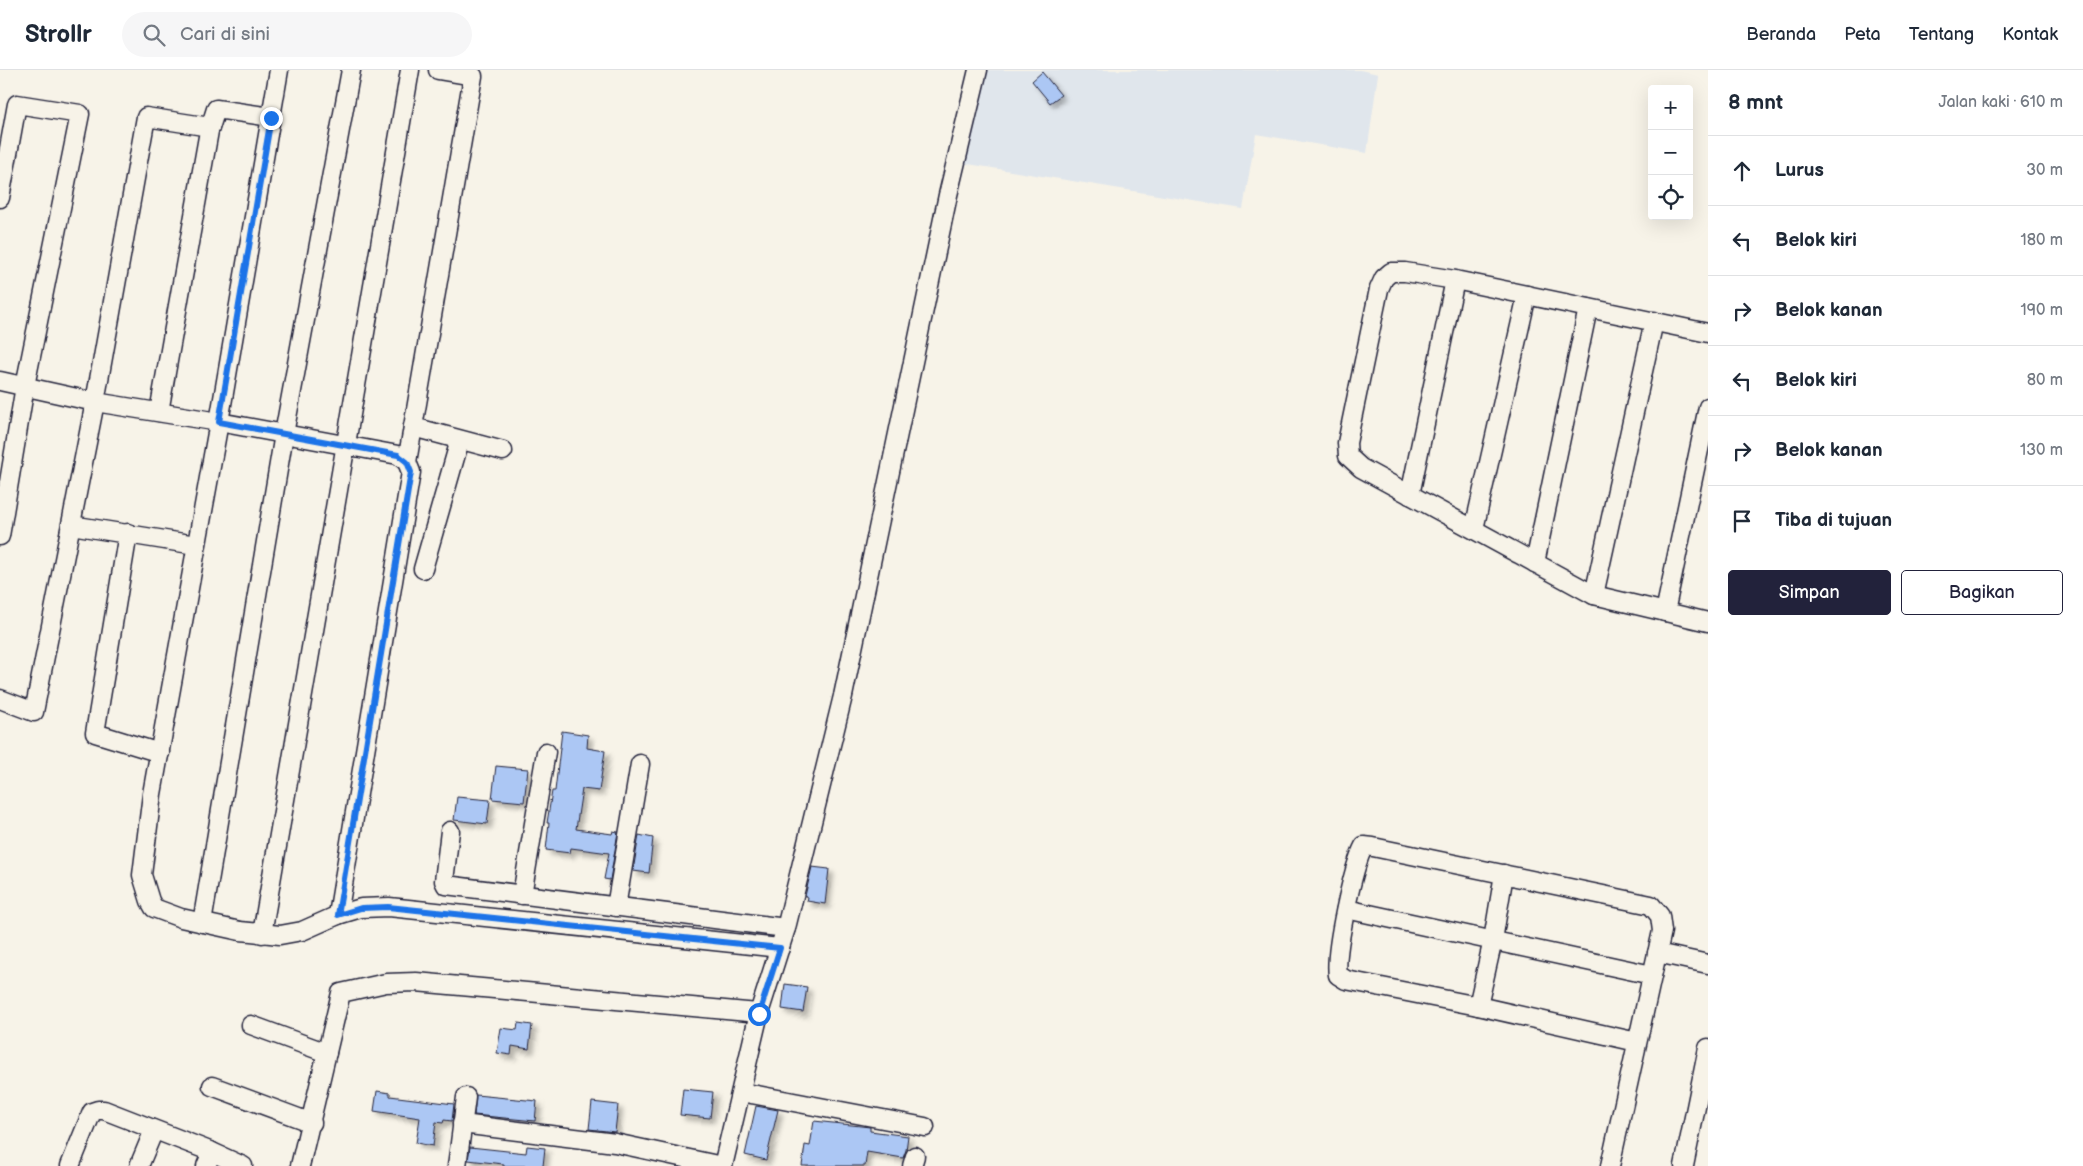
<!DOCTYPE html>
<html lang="id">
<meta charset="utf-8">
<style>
body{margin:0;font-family:"Balsamiq Sans",sans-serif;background:#f6f6f7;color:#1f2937}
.controls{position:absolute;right:15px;top:15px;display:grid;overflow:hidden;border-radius:5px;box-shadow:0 5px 20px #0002}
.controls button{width:45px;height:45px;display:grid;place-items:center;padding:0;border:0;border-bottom:1px solid #e0e1e3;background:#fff;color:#1f2937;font:25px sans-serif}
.stop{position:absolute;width:15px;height:15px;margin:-11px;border:4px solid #1a73e8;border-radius:50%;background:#fff}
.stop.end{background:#1a73e8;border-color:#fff;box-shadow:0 1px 5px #0008}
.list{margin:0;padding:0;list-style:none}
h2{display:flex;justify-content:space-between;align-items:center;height:65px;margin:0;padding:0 20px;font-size:21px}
h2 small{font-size:16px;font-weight:400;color:#747a83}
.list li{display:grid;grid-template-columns:32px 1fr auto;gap:15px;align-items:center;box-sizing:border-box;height:70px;padding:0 20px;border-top:1px solid #e0e1e3}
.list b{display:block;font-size:19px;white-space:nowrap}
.list em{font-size:16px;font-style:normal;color:#747a83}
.actions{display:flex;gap:10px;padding:15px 20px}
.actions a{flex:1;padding:11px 0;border:1px solid #22223b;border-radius:5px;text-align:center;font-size:18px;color:#22223b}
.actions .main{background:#22223b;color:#fff}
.icon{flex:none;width:28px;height:28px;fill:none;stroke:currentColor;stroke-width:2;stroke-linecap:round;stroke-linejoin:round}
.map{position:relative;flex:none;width:1708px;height:1096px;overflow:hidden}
header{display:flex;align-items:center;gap:30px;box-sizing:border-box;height:70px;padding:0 25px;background:#fff;border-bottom:1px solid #e0e1e3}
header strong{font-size:24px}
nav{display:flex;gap:28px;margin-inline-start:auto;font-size:18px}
.search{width:350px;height:45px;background:#f6f6f7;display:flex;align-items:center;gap:12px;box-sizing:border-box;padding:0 18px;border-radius:28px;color:#747a83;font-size:19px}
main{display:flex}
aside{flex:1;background:#fff}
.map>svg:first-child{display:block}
.built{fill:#e0e6ec}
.building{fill:#acc7f4;stroke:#22223b;filter:url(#shadow)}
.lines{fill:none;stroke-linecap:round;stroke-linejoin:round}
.street-casing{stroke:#22223b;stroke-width:21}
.street{stroke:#f7f3e8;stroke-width:18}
.route{stroke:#1a73e8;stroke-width:6}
</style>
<header>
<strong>Strollr</strong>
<div class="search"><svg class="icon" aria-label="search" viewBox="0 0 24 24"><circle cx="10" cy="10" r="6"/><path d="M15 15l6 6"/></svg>Cari di sini</div>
<nav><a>Beranda</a><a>Peta</a><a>Tentang</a><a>Kontak</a></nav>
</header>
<main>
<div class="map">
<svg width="1708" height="1096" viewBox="0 0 1708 1096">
<defs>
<filter id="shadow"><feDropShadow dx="4.5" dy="4.5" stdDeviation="2.5" flood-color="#0004"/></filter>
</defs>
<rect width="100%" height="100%" fill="#f7f3e8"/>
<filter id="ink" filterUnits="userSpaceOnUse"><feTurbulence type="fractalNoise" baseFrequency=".02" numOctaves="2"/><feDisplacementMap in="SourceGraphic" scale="10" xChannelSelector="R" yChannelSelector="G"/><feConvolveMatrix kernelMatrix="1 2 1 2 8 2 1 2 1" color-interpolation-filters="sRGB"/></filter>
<g filter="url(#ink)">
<!-- built -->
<path class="built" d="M 983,0 L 1360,0 L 1378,4 L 1367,83 L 1256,64 L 1243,139 L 962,93 Z"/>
<!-- building -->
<g class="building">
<path d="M 1042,2 L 1061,25 L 1050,33 L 1032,11 Z"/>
<path d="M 562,661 L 588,665 L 587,678 L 605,681 L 599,721 L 582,719 L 576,759 L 612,764 L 613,761 L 618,762 L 610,810 L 604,809 L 609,783 L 571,778 L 570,783 L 546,780 L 549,753 L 547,753 L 552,721 L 555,721 Z"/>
<path d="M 496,696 L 528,699 L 524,732 L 492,729 Z"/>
<path d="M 457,727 L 490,730 L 487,754 L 454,750 Z"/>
<path d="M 639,765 L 653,768 L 649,803 L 633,801 Z"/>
<path d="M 812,797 L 829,799 L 825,834 L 807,831 L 808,827 L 805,826 Z"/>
<path d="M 785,914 L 807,917 L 803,942 L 782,939 Z"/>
<path d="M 518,953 L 532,955 L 529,979 L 512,976 L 511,985 L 497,983 L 501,958 L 517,960 Z"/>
<path d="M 683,1019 L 713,1022 L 710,1048 L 680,1045 Z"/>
<path d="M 377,1021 L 390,1023 L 390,1026 L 454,1034 L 452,1051 L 444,1050 L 443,1053 L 436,1052 L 433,1076 L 416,1073 L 420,1048 L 374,1041 Z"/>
<path d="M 476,1025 L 537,1031 L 535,1051 L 474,1045 Z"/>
<path d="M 592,1032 L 618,1035 L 615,1062 L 589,1059 Z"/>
<path d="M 756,1036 L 778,1040 L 766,1090 L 745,1085 Z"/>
<path d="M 814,1051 L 870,1057 L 870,1061 L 908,1066 L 906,1080 L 903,1088 L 867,1082 L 865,1096 L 802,1096 L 805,1075 L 810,1076 Z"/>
<path d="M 527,1076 L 545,1078 L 543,1096 L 503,1096 L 503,1094 L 468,1090 L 470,1077 L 526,1083 Z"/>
</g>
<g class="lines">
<!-- street casing -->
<g class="street-casing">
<g id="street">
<path d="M 279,0 L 219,352 L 152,724 L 142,805 L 150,831 L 154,838 L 181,848 L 240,861 L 280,865 L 302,861 L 338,845 L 361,838 L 389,837 L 780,878"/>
<path d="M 0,128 L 17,34 L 80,44 L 25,316 L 0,466"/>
<path d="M 1708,263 L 1455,210 L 1405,202 L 1391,202 L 1384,208 L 1379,219 L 1347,373 L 1348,386 L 1361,398 L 1594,525 L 1708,552"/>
<path d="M 0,311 L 95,332 L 219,352 L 398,385 L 407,392 L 411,402 L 338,845"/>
<path d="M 159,342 L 209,61 L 216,39 L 271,47"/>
<path d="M 413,357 L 503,381"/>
<path d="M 407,392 L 473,6 L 438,0"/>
<path d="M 1410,425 L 1455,210"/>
<path d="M 71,455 L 196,475"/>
<path d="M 1474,459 L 1527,225"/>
<path d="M 128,463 L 95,663 L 160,683"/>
<path d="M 1535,493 L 1588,238"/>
<path d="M 423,499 L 460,370"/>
<path d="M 1594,525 L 1654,251"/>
<path d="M 1665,542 L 1708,337"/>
<path d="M 0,629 L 34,642 L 95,332 L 146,47 L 210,57"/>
<path d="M 450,761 L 444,811 L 446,815 L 786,858"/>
<path d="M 522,825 L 546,682"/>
<path d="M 616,837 L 640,694"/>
<path d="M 1346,839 L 1652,905"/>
<path d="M 202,853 L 284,364 L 351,0"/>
<path d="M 262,864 L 410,0"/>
<path d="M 1657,883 L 1708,894"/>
<path d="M 1478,936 L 1493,870 L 1504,804"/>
<path d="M 251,955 L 327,983"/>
<path d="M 212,1016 L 312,1053"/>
<path d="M 741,1022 L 925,1057"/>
<path d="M 462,1054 L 615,1073 L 722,1096"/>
<path d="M 70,1096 L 92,1042 L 98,1040 L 104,1040 L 212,1082 L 243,1096"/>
<path d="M 139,1096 L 154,1060"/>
<path d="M 206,1096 L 212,1082"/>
<path d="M 300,1096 L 341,923 L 386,913 L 416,912 L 759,943"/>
<path d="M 457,1096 L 466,1027"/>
<path d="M 723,1096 L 759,943 L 786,858 L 843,626 L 948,125 L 978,0"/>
<path d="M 912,1096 L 915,1086"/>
<path d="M 1610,1096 L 1662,861 L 1660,846 L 1651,835 L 1373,777 L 1364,776 C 1353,796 1334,884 1338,905 L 1346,910 L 1478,936 L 1637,972"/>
<path d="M 1684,1096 L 1708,978"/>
</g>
</g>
<!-- street -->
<use href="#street" class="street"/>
</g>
</g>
<g class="lines" filter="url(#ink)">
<!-- route -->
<path class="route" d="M 271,48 L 219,352 L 398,385 L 407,392 L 411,402 L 338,845 L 361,838 L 388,837 L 780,878 L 759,944"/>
</g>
</svg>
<div class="controls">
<button>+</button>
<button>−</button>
<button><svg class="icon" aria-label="locate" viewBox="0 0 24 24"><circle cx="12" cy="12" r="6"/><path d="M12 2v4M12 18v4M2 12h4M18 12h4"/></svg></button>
</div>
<div class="stop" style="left:759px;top:944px"></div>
<div class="stop end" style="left:271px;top:48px"></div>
</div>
<aside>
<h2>8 mnt<small>Jalan kaki · 610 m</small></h2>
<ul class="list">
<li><svg class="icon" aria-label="ahead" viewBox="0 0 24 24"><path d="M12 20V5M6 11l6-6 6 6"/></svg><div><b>Lurus</b></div><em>30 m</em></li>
<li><svg class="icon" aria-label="left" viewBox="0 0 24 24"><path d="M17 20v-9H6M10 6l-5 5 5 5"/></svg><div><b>Belok kiri</b></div><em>180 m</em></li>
<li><svg class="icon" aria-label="right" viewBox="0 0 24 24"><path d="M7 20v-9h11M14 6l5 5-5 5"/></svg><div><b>Belok kanan</b></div><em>190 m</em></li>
<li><svg class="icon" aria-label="left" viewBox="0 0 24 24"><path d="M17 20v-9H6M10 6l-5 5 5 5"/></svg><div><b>Belok kiri</b></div><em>80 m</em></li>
<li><svg class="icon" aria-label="right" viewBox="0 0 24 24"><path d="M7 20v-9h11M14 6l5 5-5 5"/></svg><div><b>Belok kanan</b></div><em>130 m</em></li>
<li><svg class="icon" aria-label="arrive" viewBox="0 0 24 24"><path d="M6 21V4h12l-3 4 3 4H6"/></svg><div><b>Tiba di tujuan</b></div></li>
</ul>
<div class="actions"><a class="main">Simpan</a><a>Bagikan</a></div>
</aside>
</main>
